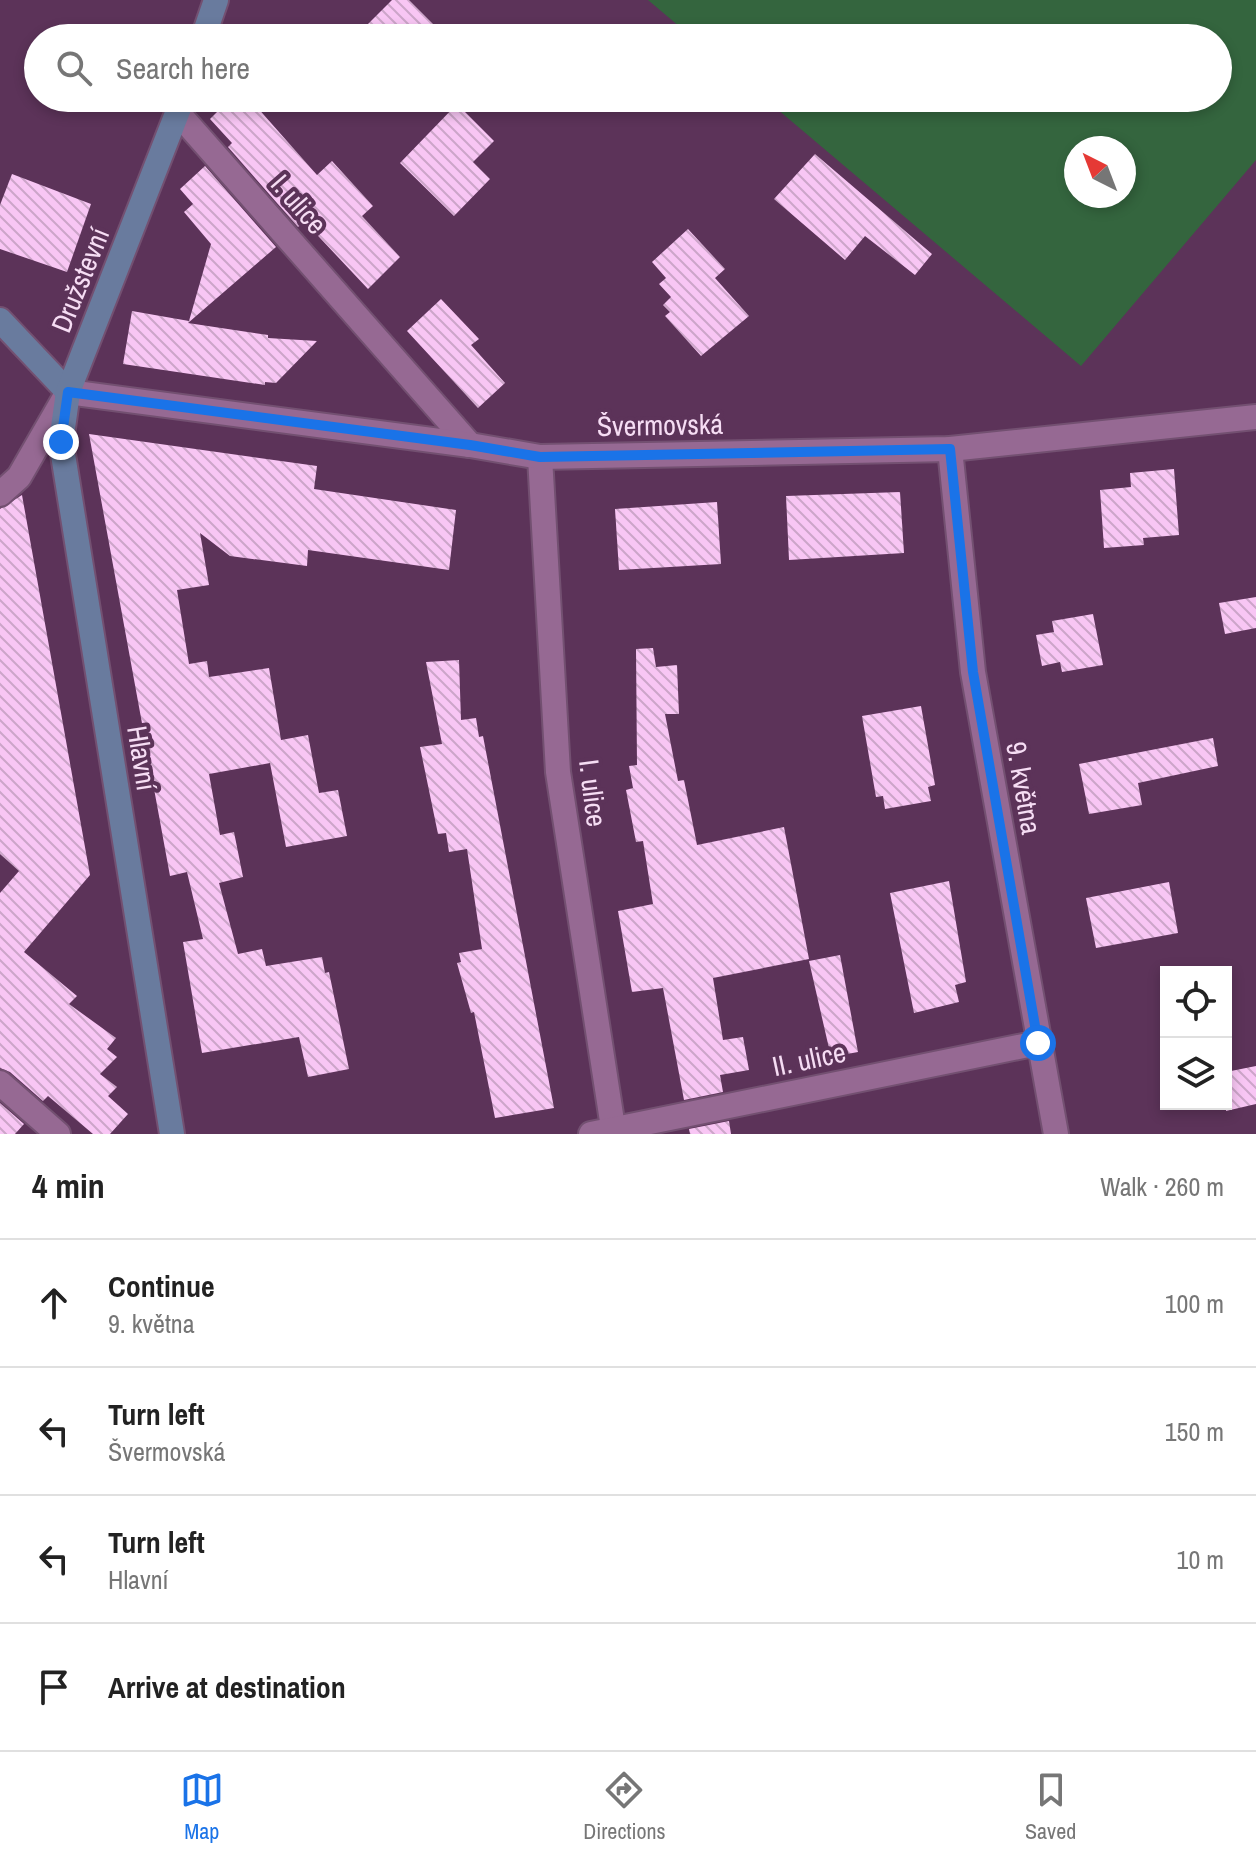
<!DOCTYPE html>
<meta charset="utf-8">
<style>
body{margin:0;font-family:"Archivo Narrow",sans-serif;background:#f2f2f2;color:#222}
.controls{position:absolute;right:24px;bottom:24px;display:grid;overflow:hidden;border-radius:0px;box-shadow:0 4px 12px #0003}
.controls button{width:72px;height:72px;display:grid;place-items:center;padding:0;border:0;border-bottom:2px solid #e0e0e0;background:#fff;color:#222;font:40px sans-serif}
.compass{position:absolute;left:1064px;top:136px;width:72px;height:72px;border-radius:50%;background:#fff;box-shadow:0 4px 12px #0003;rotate:318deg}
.stop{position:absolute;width:24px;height:24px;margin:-18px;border:6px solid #1a73e8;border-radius:50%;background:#fff}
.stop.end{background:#1a73e8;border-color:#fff;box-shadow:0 2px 8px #0008}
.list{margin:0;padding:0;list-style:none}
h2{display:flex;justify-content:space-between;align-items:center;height:104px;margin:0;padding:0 32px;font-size:34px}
h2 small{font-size:26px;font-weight:400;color:#767676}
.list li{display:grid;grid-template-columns:52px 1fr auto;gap:24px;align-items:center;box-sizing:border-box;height:128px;padding:0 32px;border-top:2px solid #e0e0e0}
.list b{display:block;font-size:30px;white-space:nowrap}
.list p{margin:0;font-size:26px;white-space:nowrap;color:#767676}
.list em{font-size:26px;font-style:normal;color:#767676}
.icon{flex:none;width:44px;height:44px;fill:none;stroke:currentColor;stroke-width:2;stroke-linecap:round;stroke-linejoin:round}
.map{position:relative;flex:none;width:1256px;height:1134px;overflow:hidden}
.search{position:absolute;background:#fff;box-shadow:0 4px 12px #0003;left:24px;right:24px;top:24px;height:88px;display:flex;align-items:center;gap:20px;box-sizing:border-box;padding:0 28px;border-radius:44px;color:#767676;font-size:30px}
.sheet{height:616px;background:#fff}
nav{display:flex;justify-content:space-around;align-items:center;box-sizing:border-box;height:112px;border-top:2px solid #e0e0e0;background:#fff;font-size:22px;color:#767676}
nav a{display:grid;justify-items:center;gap:4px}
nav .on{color:#1a73e8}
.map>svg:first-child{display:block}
.grass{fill:#34653e;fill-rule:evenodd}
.building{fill:url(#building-back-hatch)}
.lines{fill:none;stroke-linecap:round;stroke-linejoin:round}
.street-casing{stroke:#735071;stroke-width:28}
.secondary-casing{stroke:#735071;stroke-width:28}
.street{stroke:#966993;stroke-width:24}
.secondary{stroke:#697b9e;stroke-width:24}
.route{stroke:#1a73e8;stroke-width:10}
.labels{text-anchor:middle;stroke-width:8;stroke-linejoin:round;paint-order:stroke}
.street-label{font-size:28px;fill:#f6ddf4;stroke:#5c3359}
</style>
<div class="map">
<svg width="1256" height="1134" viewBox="0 0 1256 1134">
<defs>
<pattern id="building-back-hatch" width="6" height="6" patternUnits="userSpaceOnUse" patternTransform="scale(2)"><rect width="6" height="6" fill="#f8c6f4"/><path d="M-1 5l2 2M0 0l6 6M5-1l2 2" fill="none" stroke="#cca5c9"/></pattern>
</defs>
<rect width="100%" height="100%" fill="#5c3359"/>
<!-- grass -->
<path class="grass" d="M 648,0 L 1256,0 L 1256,160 L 1081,366 L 764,98 L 1218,98 L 1218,38 L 693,38 ZM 1076,148 L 1124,148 L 1124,196 L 1076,196 Z"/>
<!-- building -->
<g class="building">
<path d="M 392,0 L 409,0 L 447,38 L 354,38 Z"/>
<path d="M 231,98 L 249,98 L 317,175 L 332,161 L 373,206 L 362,216 L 400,257 L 368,289 L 305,222 L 298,227 L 228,147 L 232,143 L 210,119 Z"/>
<path d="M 457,104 L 494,141 L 473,162 L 490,179 L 454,216 L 400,163 Z"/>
<path d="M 815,154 L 932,254 L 915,275 L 865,236 L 845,260 L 774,199 Z"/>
<path d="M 205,166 L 276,247 L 188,323 L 268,335 L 268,338 L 317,341 L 276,383 L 265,382 L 265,385 L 123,364 L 132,311 L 189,321 L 211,244 L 184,212 L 193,204 L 180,189 Z"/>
<path d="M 12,174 L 91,204 L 67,272 L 0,249 L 0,205 Z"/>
<path d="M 688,229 L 725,269 L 715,278 L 749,316 L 701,356 L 665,316 L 670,312 L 663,305 L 671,297 L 659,284 L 666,278 L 652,262 Z"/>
<path d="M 441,299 L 479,339 L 471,345 L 505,383 L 478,408 L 407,331 Z"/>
<path d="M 89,434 L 317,466 L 314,489 L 456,510 L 449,570 L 308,550 L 307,566 L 230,556 L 200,533 L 209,585 L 177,590 L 189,664 L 207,661 L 209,677 L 269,668 L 281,740 L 308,735 L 319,793 L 338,790 L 347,836 L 286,847 L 270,763 L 209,774 L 220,835 L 234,832 L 243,877 L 219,883 L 238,954 L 262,949 L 266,966 L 322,957 L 325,973 L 329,972 L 349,1069 L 308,1077 L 299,1037 L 202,1053 L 183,942 L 203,939 L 187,872 L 170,876 Z"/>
<path d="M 1174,469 L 1179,535 L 1143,538 L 1144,545 L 1104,548 L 1100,490 L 1131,487 L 1130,473 Z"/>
<path d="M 900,492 L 904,553 L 789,560 L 786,496 Z"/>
<path d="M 22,495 L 90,875 L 24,952 L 77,996 L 69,1004 L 116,1038 L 107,1049 L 117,1057 L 100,1074 L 117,1087 L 108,1096 L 128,1114 L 110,1134 L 93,1134 L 48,1096 L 43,1101 L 10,1072 L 0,1068 L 0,893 L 19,871 L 0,854 L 0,509 Z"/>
<path d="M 717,502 L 721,564 L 619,570 L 615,509 Z"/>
<path d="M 1256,597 L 1256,628 L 1225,634 L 1219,603 Z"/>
<path d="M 1093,614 L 1103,665 L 1062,672 L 1060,662 L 1042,666 L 1036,635 L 1054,632 L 1052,621 Z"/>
<path d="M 653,648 L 656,667 L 677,665 L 679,714 L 665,714 L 678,781 L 684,780 L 697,845 L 784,827 L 809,959 L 713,978 L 723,1040 L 743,1037 L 749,1070 L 720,1075 L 723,1092 L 684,1100 L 663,988 L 632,992 L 618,911 L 653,904 L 643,841 L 636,842 L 626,790 L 633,788 L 629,766 L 637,765 L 636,649 Z"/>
<path d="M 459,660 L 461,720 L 476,718 L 479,737 L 483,736 L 554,1108 L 495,1118 L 474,1012 L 471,1013 L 457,963 L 461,962 L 459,953 L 482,949 L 467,849 L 449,852 L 446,833 L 438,834 L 420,747 L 442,744 L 426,662 Z"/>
<path d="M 921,706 L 935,785 L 928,787 L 931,801 L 885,809 L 883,796 L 876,797 L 862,716 Z"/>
<path d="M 1213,738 L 1218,766 L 1138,783 L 1142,805 L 1089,814 L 1079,764 Z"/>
<path d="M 949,881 L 966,982 L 955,985 L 959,1002 L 914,1013 L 890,893 Z"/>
<path d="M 1169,882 L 1178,933 L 1096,948 L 1086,898 Z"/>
<path d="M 840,955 L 858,1052 L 831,1057 L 809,961 Z"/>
<path d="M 1256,1066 L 1256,1104 L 1226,1111 L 1226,1072 Z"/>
<path d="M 0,1103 L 24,1124 L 15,1134 L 0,1134 Z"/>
<path d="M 729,1121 L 731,1134 L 690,1134 L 689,1129 Z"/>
</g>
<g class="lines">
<!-- street casing -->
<g class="street-casing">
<g id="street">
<path d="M 178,113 L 470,445"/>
<path d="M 950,449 L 973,672 L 1056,1134"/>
<path d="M 540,457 L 558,772 L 614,1134"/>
<path d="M 0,494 L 19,477 L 68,392 L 470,445 L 540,457 L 950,449 L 1256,417"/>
<path d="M 0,1083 L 58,1134"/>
<path d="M 591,1134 L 1038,1043"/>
</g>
</g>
<!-- secondary casing -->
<g class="secondary-casing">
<g id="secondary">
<path d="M 203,38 L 216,0"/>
<path d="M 0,320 L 68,392"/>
<path d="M 172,1134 L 61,442 L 68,392 L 183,98"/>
</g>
</g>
<!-- street -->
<use href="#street" class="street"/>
<!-- secondary -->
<use href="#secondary" class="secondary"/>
</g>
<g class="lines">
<!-- route -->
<path class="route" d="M 61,442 L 68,392 L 470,445 L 540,457 L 950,449 L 973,672 L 1038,1043"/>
</g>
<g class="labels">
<!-- street labels -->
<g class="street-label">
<text transform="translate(299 204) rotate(49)" y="10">I. ulice</text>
<text transform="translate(80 280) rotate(-68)" y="10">Družstevní</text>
<text transform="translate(660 425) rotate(-1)" y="10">Švermovská</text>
<text transform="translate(142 758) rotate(81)" y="10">Hlavní</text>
<text transform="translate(1024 788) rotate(80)" y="10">9. května</text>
<text transform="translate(593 793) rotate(83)" y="10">I. ulice</text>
<text transform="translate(809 1059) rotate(-12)" y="10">II. ulice</text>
</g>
</g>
</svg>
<div class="controls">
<button><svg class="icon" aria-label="locate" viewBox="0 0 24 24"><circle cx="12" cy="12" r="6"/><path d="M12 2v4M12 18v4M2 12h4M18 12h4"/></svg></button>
<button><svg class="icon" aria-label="layers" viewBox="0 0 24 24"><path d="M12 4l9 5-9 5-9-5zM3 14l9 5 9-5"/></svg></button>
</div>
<svg class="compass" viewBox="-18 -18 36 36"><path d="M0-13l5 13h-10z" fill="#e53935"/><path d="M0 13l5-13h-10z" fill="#767676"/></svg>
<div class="stop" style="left:1038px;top:1043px"></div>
<div class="stop end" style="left:61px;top:442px"></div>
<div class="search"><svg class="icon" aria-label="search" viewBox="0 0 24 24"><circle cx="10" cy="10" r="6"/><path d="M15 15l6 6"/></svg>Search here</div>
</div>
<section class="sheet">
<h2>4 min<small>Walk · 260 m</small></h2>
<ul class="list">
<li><svg class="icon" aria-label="ahead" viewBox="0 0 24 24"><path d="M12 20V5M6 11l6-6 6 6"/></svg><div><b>Continue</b><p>9. května</p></div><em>100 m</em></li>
<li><svg class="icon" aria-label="left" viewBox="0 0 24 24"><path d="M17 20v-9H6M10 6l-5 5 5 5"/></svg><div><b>Turn left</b><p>Švermovská</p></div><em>150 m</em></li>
<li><svg class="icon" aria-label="left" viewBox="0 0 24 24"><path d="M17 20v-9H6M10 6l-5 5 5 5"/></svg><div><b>Turn left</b><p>Hlavní</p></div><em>10 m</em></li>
<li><svg class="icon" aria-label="arrive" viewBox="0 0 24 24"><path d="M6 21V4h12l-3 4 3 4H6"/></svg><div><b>Arrive at destination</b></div></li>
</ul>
</section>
<nav>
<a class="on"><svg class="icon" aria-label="map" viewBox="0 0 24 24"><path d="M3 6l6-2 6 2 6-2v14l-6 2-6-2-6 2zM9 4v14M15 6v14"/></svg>Map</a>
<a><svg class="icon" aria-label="directions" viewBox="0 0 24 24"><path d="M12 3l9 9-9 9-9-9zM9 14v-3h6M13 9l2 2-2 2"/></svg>Directions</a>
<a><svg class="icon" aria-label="saved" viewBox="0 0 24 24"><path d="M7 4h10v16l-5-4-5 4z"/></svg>Saved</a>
</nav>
